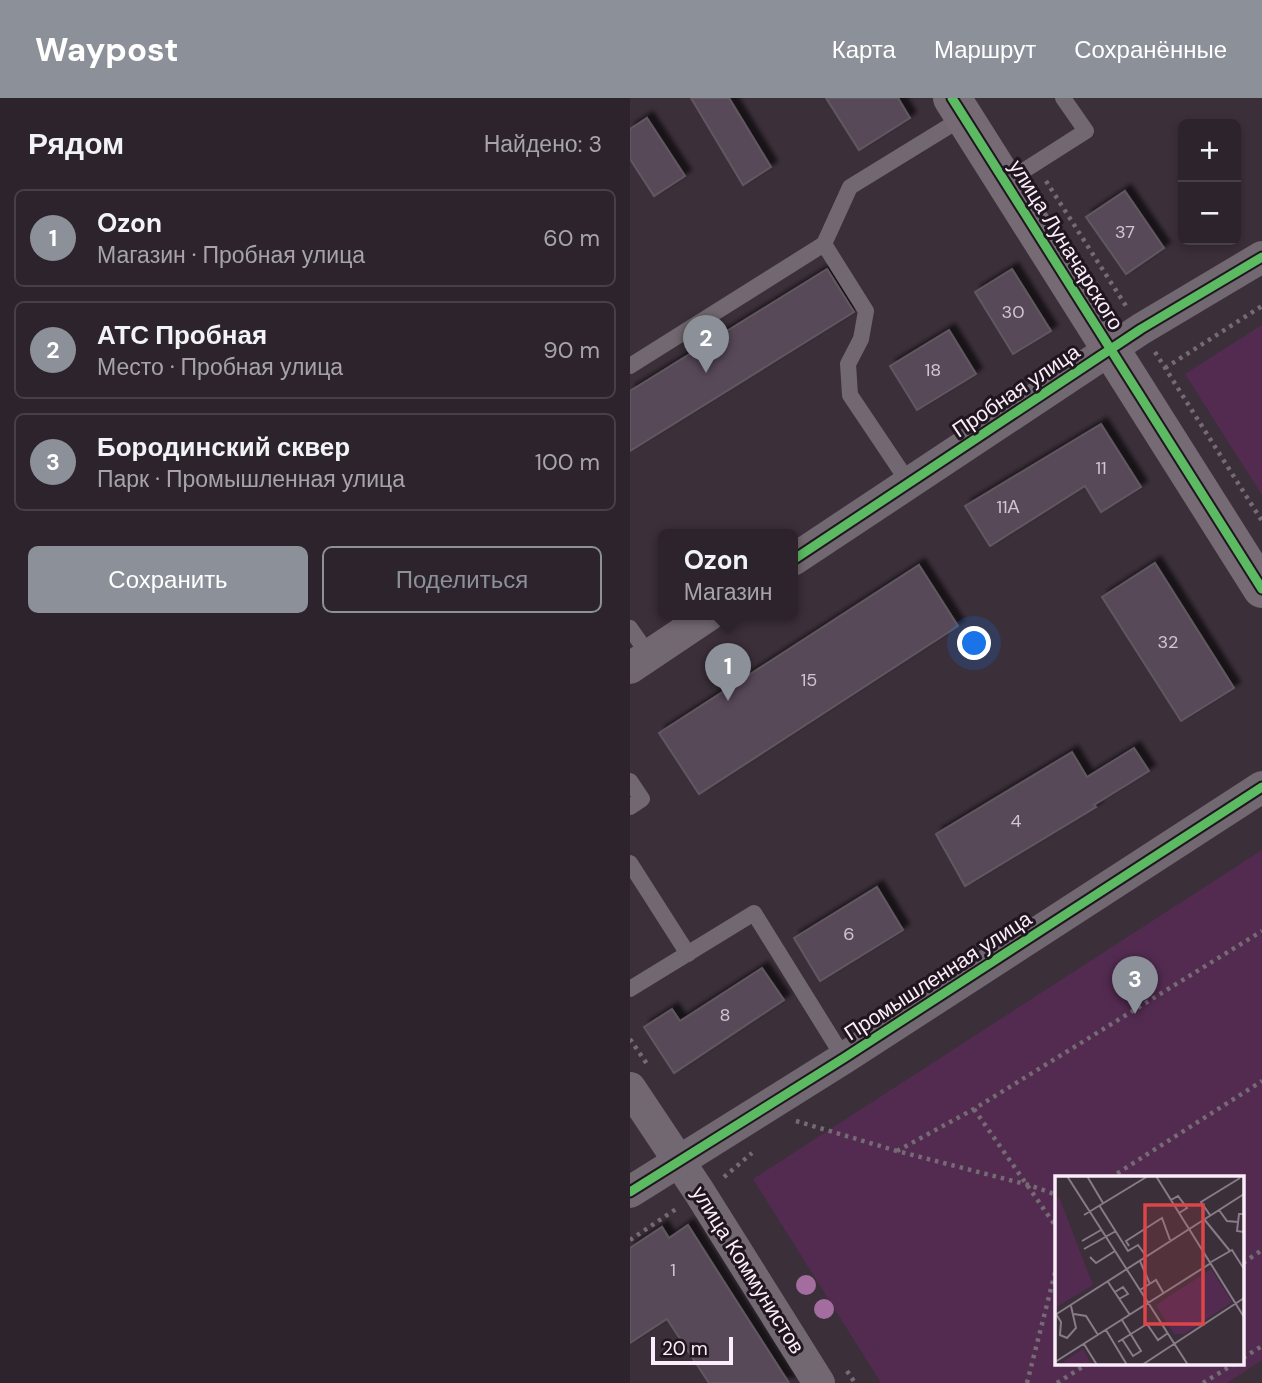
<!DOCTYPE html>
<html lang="ru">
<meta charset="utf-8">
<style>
body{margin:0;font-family:"DM Sans",sans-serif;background:#342b34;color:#f1f3f6}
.controls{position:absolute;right:21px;top:21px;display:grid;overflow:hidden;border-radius:10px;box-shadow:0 4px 10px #0003}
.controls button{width:63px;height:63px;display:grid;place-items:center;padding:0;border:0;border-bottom:2px solid #484048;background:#2c232c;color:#f1f3f6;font:35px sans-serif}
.scale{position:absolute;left:21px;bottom:18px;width:82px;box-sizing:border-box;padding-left:7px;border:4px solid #fbedfa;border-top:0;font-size:19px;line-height:24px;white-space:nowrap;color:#fbedfa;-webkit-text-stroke:5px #20161f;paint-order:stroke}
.you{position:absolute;left:345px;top:546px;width:24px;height:24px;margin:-18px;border:5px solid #fff;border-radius:50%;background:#1a73e8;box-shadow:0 0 0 10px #1a73e833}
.badge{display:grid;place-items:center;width:46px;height:46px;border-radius:50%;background:#8c9099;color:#fff;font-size:23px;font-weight:700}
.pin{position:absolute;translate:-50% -58px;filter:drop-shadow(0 2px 4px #0008)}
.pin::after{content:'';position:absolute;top:37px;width:24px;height:21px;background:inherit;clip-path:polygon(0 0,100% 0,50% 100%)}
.popup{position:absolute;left:28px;top:431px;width:140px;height:91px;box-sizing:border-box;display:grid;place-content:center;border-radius:10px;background:#2c232c;filter:drop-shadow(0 2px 5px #0005);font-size:23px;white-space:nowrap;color:#a6a4a9}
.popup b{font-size:26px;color:#f1f3f6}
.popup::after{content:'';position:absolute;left:50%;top:100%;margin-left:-14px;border:14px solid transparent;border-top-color:#2c232c}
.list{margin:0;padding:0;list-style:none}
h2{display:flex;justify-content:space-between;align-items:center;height:91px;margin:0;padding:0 28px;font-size:30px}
h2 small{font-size:23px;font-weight:400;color:#a6a4a9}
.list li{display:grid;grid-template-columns:46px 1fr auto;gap:21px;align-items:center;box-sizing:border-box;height:98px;margin:0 14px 14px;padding:0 14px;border:2px solid #484048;border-radius:10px}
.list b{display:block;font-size:26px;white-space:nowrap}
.list p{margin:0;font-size:23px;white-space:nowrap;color:#a6a4a9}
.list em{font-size:23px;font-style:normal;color:#a6a4a9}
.actions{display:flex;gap:14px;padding:21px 28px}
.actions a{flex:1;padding:16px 0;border:2px solid #8c9099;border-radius:10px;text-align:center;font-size:24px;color:#8c9099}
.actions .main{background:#8c9099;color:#fff}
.map{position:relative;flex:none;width:632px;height:1285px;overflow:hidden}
header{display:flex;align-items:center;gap:42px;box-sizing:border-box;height:98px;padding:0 35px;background:#8c9099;color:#fff}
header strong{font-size:33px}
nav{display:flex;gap:38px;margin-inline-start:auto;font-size:24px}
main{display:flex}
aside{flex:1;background:#2c232c}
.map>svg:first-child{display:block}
.green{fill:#532b51;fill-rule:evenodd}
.building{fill:#594858;stroke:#615860;stroke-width:2;filter:url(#shadow)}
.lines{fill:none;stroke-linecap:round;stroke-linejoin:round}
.path{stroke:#746b73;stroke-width:4.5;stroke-dasharray:3.5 5;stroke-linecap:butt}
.lane{stroke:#726871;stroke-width:16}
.street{stroke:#726871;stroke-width:32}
.secondary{stroke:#766a75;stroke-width:38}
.cycleway-casing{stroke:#20161f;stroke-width:13}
.cycleway{stroke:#5cba63;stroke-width:9}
.tree{fill:#a36d9f}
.labels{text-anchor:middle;stroke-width:6;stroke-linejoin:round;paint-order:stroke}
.number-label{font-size:18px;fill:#d2c4d2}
.street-label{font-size:21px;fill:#fbedfa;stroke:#20161f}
.inset-road{fill:none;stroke:#887b87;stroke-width:2}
.view{fill:#dc4648;fill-opacity:0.15;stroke:#dc4648;stroke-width:3.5}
.inset-edge{fill:none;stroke:#fbedfa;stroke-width:3.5}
</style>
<header>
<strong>Waypost</strong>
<nav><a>Карта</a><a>Маршрут</a><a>Сохранённые</a></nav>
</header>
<main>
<aside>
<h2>Рядом<small>Найдено: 3</small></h2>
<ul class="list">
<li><span class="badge">1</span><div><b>Ozon</b><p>Магазин · Пробная улица</p></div><em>60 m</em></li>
<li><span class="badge">2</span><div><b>АТС Пробная</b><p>Место · Пробная улица</p></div><em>90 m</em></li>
<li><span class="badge">3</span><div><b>Бородинский сквер</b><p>Парк · Промышленная улица</p></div><em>100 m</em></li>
</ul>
<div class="actions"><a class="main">Сохранить</a><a>Поделиться</a></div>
</aside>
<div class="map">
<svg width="632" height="1285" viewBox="0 0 632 1285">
<defs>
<filter id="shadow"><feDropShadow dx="6" dy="-6" stdDeviation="2" flood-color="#0009"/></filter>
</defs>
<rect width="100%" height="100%" fill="#3b2f3a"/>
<!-- green -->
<g class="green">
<path d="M 632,227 L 632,397 L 555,276 Z"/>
<path d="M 632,752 L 632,1262 L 597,1285 L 251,1285 L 123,1081 ZM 427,1080 L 613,1080 L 613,1266 L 427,1266 Z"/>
</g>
<!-- building -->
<g class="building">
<path d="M 61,0 L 99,0 L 141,69 L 113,87 Z"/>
<path d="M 196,0 L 268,0 L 280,20 L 229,52 Z"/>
<path d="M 17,20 L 55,78 L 24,98 L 0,61 L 0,31 Z"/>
<path d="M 495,93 L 534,150 L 496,176 L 456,119 Z"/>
<path d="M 197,171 L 224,214 L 0,353 L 0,293 Z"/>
<path d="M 382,171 L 421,233 L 383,256 L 345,194 Z"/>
<path d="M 319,232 L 346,276 L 287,312 L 260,268 Z"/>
<path d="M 471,326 L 511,389 L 471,414 L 455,388 L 360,448 L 335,408 Z"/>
<path d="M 525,465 L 604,590 L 551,623 L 472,499 Z"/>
<path d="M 289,467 L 328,528 L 69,696 L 29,635 Z"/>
<path d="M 504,650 L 519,673 L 464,707 L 466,709 L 335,788 L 306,736 L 442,654 L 457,679 Z"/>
<path d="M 247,789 L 273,832 L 190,883 L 164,840 Z"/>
<path d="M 132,870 L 154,902 L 44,975 L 14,929 L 42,911 L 50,923 Z"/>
<path d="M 58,1127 L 100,1193 L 159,1285 L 79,1285 L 37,1221 L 0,1245 L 0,1150 L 32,1129 L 39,1140 Z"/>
</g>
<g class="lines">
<!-- path -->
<g class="path">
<path d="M 416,83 L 496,208"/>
<path d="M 525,254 L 632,423"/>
<path d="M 535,270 L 632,208"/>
<path d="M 0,941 L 17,966"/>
<path d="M 344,1011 L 427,1130"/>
<path d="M 166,1023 L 267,1053 L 399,1087 L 427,1097"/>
<path d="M 267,1053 L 344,1011 L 632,833"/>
<path d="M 94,1079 L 122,1055"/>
<path d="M 480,1080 L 632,983"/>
<path d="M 0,1142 L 46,1111"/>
<path d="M 613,1165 L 632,1152"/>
<path d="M 613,1260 L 632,1248"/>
<path d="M 217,1273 L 225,1285"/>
<path d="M 397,1285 L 427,1167"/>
<path d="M 427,1285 L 457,1266"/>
<path d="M 573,1285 L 604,1266"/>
</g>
<!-- lane -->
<g class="lane">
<path d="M 376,84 L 456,33 L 433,0"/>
<path d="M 194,146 L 220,89 L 334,19"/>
<path d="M 0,268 L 194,146 L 236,213 L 231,241 L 218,266 L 220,297 L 279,385"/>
<path d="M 0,530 L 19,557"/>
<path d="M 0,683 L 12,701 L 0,709"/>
<path d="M 0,765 L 58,856"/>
<path d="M 0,891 L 124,815 L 214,960"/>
</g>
<!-- street -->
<g class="street">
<path d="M 163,462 L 511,231 L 632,159"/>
<path d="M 0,570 L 79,517"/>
<path d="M 0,990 L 70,1095 L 189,1285"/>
<path d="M 0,1094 L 214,960 L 632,689"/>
</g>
<!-- secondary -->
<path class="secondary" d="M 322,0 L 632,491"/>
<!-- cycleway casing -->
<g class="cycleway-casing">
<g id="cycleway">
<path d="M 322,0 L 632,491"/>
<path d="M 163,462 L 511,231 L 632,159"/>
<path d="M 0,1094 L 214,960 L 632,689"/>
</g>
</g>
<!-- cycleway -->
<use href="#cycleway" class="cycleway"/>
</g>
<!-- trees -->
<g class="tree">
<circle cx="176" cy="1187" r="10"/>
<circle cx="194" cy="1211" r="10"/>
</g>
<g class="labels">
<!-- number labels -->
<g class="number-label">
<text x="495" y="140">37</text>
<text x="383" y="220">30</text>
<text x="303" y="278">18</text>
<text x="471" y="376">11</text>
<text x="378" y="415">11А</text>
<text x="538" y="550">32</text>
<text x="179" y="588">15</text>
<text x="386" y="729">4</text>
<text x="219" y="842">6</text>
<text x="95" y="923">8</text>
<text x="43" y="1178">1</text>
</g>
<!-- street labels -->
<g class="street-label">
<text transform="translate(436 147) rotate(58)" y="7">улица Луначарского</text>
<text transform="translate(386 293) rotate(-34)" y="7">Пробная улица</text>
<text transform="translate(308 878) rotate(-33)" y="7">Промышленная улица</text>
<text transform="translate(118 1172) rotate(58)" y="7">улица Коммунистов</text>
</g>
</g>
<!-- overview -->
<g transform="translate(425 1078)">
<rect width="189" height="189" fill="#3b2f3a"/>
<path d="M 4,21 L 38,109 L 0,132 L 0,24 ZM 156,93 L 177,126 L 129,158 L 119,158 L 101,129 ZM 28,173 L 37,189 L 10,189 L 9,185 Z" fill="#532b51"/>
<path class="inset-road" d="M 12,0 L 133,189M 32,0 L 48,27M 101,0 L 189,141M 116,24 L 123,20 L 132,32 L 124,37M 44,29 L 73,75 L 83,69 L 91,80M 164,34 L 172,45 L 183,46M 189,38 L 184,38 L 182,55 L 189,56M 29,39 L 93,0M 155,39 L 146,26 L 185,2M 149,43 L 175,75M 27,65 L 46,54M 74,70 L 71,65 L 107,42 L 115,64M 29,73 L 61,55M 35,81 L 41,87 L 60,75M 85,85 L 95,108M 156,86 L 177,74 L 189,93M 53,106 L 75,139M 85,114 L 101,104 L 109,118M 60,116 L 68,111 L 73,118 L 64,123M 1,138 L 6,146 L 5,159 L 12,162 L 21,152 L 16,130M 19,138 L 31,140 L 43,159M 0,139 L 189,18M 67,144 L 86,175 L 78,180 L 67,163M 51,154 L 72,189M 63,166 L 92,148 L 103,164 L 113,157M 29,168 L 42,189M 0,186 L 156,87M 87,189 L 189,122"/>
<path class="view" d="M 90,29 L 148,29 L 148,148 L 90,148 Z"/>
<rect width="189" height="189" class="inset-edge"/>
</g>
</svg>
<div class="controls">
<button>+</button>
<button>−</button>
</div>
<div class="scale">20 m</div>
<div class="you"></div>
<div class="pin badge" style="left:98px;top:603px">1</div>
<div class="popup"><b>Ozon</b>Магазин</div>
<div class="pin badge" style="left:76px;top:275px">2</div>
<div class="pin badge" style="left:505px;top:916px">3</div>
</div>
</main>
